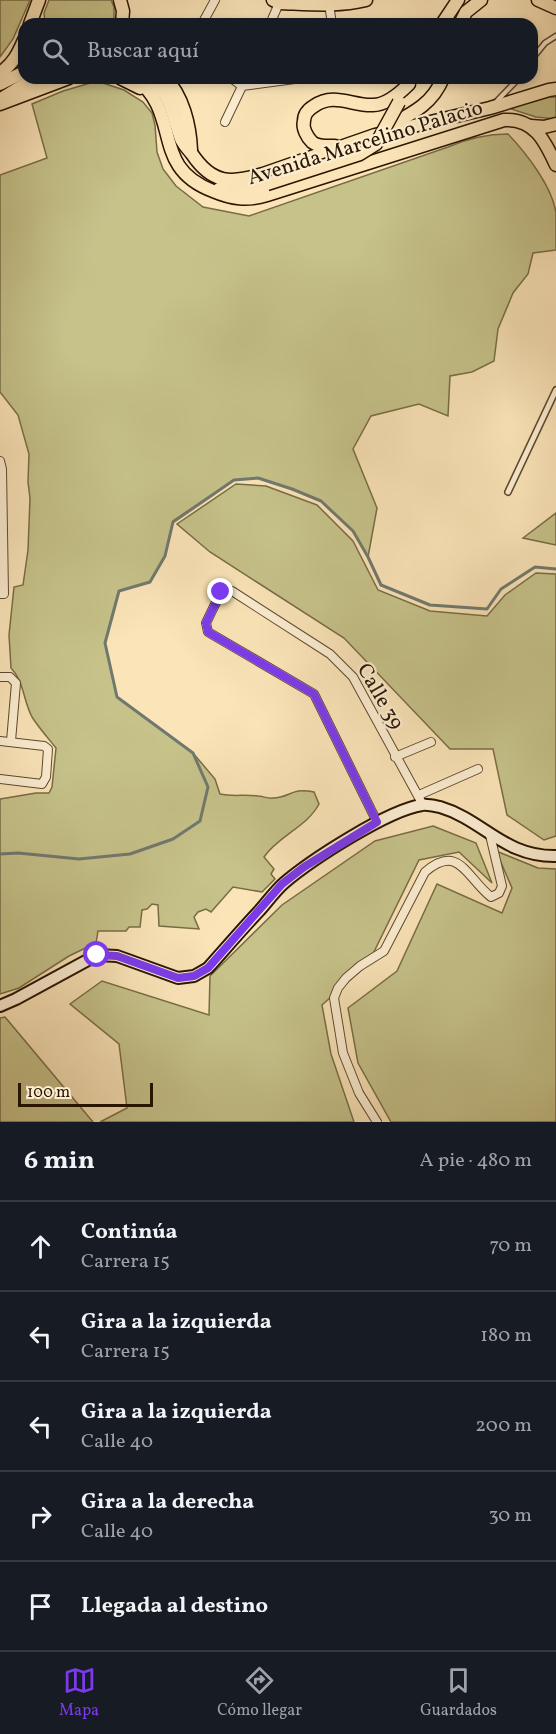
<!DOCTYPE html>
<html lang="es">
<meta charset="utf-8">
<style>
body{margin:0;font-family:Vollkorn,serif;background:#20242c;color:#f1f3f6}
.scale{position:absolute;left:18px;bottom:15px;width:135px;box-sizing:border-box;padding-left:6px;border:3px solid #291500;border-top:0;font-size:16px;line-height:21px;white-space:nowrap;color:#291500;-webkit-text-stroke:4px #fcedd1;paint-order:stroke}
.stop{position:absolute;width:18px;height:18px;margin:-14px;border:4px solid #7c3aed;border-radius:50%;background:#fff}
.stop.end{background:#7c3aed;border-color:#fff;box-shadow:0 2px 6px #0008}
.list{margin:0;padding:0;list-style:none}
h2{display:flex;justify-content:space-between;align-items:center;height:78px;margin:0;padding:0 24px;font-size:26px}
h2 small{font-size:20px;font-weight:400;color:#9ea1a6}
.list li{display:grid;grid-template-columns:39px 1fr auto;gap:18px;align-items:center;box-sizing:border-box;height:90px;padding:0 24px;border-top:2px solid #363941}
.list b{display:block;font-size:22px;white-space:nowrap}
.list p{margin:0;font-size:20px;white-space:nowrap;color:#9ea1a6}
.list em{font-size:20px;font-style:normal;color:#9ea1a6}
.icon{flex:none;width:33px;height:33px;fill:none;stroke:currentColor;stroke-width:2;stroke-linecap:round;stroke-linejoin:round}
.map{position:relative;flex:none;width:556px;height:1122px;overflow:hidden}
.search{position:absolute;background:#171b24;box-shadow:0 3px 9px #0003;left:18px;right:18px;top:18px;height:66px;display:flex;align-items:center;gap:15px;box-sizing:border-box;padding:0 21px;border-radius:18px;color:#9ea1a6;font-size:22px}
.sheet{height:528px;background:#171b24}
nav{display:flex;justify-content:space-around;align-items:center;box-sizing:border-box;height:84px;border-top:2px solid #363941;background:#171b24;font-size:16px;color:#9ea1a6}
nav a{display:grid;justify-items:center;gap:3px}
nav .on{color:#7c3aed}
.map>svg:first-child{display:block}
.green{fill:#c6c28a;stroke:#786c45;stroke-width:1.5}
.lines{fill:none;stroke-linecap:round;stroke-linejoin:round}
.stream{stroke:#71796e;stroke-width:3}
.service-casing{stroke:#5d492e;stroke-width:7}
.pedestrian-casing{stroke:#5d492e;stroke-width:8}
.minor-casing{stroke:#5d492e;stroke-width:10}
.secondary-casing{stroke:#291500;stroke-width:14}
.primary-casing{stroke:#291500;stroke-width:15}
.service{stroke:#fcedd1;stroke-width:4}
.pedestrian{stroke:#fcedd1;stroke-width:5}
.minor{stroke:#fcedd1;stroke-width:8}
.secondary{stroke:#fcedd1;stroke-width:10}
.primary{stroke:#fae4b8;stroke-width:12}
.primary-bridge-casing{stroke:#291500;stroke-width:15;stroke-linecap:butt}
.primary-bridge{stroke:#fae4b8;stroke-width:12}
.route{stroke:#7c3aed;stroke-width:8}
.labels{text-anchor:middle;stroke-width:4.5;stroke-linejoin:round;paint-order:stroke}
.street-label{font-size:21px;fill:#291500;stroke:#fcedd1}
</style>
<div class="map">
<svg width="556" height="1122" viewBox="0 0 556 1122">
<rect width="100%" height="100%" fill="#fae4b8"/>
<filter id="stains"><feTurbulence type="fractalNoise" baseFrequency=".00333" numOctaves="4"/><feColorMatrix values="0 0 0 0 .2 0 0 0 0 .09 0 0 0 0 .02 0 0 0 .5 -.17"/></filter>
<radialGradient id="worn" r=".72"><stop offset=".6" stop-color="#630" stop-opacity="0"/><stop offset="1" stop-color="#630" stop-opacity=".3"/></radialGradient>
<!-- green -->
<g class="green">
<path d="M 0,0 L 30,0 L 13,39 L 0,57 Z"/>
<path d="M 49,0 L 111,0 L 114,7 L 114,24 L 45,24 L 44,13 Z"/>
<path d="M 97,81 L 124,90 L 143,102 L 152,113 L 155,125 L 157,152 L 163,169 L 176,186 L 203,207 L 249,216 L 448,147 C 469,138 486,134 508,134 C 526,153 552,186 556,213 C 556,225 556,238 556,250 L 533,253 L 528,274 L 513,293 L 498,329 L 494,361 L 472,372 L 450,376 L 448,416 L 419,404 L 371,416 L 353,449 L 377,508 L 368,557 L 353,531 L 321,501 L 292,489 L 258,478 L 234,480 L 173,521 L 165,556 L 150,582 L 119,591 L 105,643 L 117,697 L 193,753 L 215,779 L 220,794 C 234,797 244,794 258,796 C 263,796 268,799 273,798 C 290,798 291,787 314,792 L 319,804 C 307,827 278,836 264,857 L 274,869 L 271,874 L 275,879 L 262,892 L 233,887 L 211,912 L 206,909 L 198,912 L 194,917 L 199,929 L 159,926 L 158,905 L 152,904 L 147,909 L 142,910 L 140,927 L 129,927 L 126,931 L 98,931 L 96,943 L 69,956 L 19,988 L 0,994 L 0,799 L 36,793 L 49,793 L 52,787 L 56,748 C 48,738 39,728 32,717 C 23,700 24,681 11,668 L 9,635 L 14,587 L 23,585 L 28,550 L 30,498 L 28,482 L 29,454 L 18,415 L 0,392 L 0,175 L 47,158 L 32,104 L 63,91 Z"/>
<path d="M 538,97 L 556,97 L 556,119 L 536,117 L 511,109 Z"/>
<path d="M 236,484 L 266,486 L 317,505 L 353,541 L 378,590 L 430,611 L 487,616 L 505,595 L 536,573 L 556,574 L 556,836 L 544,840 L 507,815 L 493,749 L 450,749 L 344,638 L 210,552 L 177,524 Z"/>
<path d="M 556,513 L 556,545 L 523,538 Z"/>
<path d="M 433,826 L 476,843 L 492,883 L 459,852 L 419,860 L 368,964 L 322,1005 L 331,1054 L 354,1122 L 100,1122 L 127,1108 L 119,1044 L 70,1004 L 102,981 L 209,1015 L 210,976 L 282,905 L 375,841 Z"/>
<path d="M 496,851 L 538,868 L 556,869 L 556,1122 L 391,1122 L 358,1063 L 348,1008 L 397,971 L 437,884 L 502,913 L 512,888 Z"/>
<path d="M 5,1017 L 93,1122 L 0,1122 L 0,1018 Z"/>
</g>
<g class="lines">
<!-- stream -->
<path class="stream" d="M 0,854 L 18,853 L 79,859 L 130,854 L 173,839 L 200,821 L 208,787 L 193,753 L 117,697 L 105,643 L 119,591 L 150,582 L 165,556 L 173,522 L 234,480 L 258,478 L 292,489 L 321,501 L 353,531 L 368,557 L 381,585 L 430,605 L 487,609 L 501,589 L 535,567 L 556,569"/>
<!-- service casing -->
<g class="service-casing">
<g id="service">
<path d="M 532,59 L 545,43 L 556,36"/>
<path d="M 497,101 L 519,78"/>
</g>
</g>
<!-- pedestrian casing -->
<g class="pedestrian-casing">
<path id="pedestrian" d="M 508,492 L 556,390"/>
</g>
<!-- minor casing -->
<g class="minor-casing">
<g id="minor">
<path d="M 329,4 L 332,24"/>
<path d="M 202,24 L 215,0"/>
<path d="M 270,24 L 280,1"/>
<path d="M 231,78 L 242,86 L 302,78"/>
<path d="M 225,122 L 246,78"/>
<path d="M 0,461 L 2,469 L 4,594 L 0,594"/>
<path d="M 0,677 L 10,677 L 16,683 L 11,741"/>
<path d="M 0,741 L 44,746 L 48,749 L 46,777 L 42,784 L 0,779"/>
<path d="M 395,757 L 431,742"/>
<path d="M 419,795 L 478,769"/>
<path d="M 377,822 L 314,694 L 208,632 L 206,623 L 221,592 L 232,591 L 330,654 L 353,677 L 423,805"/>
<path d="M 377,1122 L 359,1093 L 343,1053 L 334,998 L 338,988 L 346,978 L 360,966 L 384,951 L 425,872 C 459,843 466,877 491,897 L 499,893 L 502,886 L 490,835"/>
</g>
</g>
<!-- secondary casing -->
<g class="secondary-casing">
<path id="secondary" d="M 0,1006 L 16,999 L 97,955 L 117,956 L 178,978 L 194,976 L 208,968 C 225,949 242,929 260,910 C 268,901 275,891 284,883 C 311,860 388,810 422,805 C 427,804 435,806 440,807 C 484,820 504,857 556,856"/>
</g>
<!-- primary casing -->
<g class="primary-casing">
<g id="primary">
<path d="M 120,0 L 123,11 L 122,24"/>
<path d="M 273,0 L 279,3 C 308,4 338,7 366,0"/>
<path d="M 538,0 L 556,8"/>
<path d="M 30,24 L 39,0"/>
<path d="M 442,24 L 458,0"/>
<path d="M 460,24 L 466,12 L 481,0"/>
<path d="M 0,73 C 13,64 18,54 24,40"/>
<path d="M 120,78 L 140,88"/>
<path d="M 135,78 C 183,114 149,167 213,191 C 232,199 247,201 267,195 L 504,120 C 534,118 545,141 556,165"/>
<path d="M 151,78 C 172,97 172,114 181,139 C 184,145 188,149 192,154 C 212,184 231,184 263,174 L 375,135 L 490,108 L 549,90 L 556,89"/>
<path d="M 165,78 C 183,95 190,126 191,150"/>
<path d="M 0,84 L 24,72"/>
<path d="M 1,99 L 35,78"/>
<path d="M 0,104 L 69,78"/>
<path d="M 531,126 L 544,127 L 556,124"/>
<path d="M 387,127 C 411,114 432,105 443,78"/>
<path d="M 335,146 C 327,146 318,147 312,142 C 307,137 302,128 304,121 C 304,114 309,109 314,106 C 334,92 352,106 373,105 C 386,105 400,93 409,84"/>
<path d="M 219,189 L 244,189 L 267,184"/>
</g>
</g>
<!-- service -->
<use href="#service" class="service"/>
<!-- pedestrian -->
<use href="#pedestrian" class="pedestrian"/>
<!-- minor -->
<use href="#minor" class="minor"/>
<!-- secondary -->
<use href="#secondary" class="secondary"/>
<!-- primary -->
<use href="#primary" class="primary"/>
<!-- primary-bridge casing -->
<g class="primary-bridge-casing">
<path id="primary-bridge" d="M 267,184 L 360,154 L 376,144 L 399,102"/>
</g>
<!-- primary-bridge -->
<use href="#primary-bridge" class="primary-bridge"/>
</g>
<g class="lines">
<!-- route -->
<path class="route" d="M 97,955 L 117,956 L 178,978 L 194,976 L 208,968 L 282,884 L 304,867 L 377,822 L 314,694 L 208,632 L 206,623 L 221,592"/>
</g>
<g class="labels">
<!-- street labels -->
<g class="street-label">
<text transform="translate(365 142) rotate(-17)" y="7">Avenida Marcelino Palacio</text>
<text transform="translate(381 696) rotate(60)" y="7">Calle 39</text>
</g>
</g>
<rect width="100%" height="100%" filter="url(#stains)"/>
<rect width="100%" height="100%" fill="url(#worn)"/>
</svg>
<div class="scale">100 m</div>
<div class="stop" style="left:97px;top:955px"></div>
<div class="stop end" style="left:221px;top:592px"></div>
<div class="search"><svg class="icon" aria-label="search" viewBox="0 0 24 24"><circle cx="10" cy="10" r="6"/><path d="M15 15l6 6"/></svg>Buscar aquí</div>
</div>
<section class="sheet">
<h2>6 min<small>A pie · 480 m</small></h2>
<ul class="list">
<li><svg class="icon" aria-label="ahead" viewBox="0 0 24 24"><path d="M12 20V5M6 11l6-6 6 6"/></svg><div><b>Continúa</b><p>Carrera 15</p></div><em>70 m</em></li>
<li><svg class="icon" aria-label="left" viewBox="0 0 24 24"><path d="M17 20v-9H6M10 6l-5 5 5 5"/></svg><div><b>Gira a la izquierda</b><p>Carrera 15</p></div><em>180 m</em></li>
<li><svg class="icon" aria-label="left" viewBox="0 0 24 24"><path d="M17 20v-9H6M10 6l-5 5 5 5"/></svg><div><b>Gira a la izquierda</b><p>Calle 40</p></div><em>200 m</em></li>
<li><svg class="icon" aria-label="right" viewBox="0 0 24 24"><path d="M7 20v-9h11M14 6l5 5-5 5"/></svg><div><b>Gira a la derecha</b><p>Calle 40</p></div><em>30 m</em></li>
<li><svg class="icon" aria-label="arrive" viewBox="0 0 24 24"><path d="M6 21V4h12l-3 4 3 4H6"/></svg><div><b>Llegada al destino</b></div></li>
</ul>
</section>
<nav>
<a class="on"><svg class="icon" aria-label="map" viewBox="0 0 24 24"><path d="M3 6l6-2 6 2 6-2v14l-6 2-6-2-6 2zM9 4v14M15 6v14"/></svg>Mapa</a>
<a><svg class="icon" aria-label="directions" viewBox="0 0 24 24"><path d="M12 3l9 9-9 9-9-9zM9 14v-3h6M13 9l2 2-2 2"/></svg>Cómo llegar</a>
<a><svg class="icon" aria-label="saved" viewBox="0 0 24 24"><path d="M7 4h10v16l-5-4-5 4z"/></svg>Guardados</a>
</nav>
